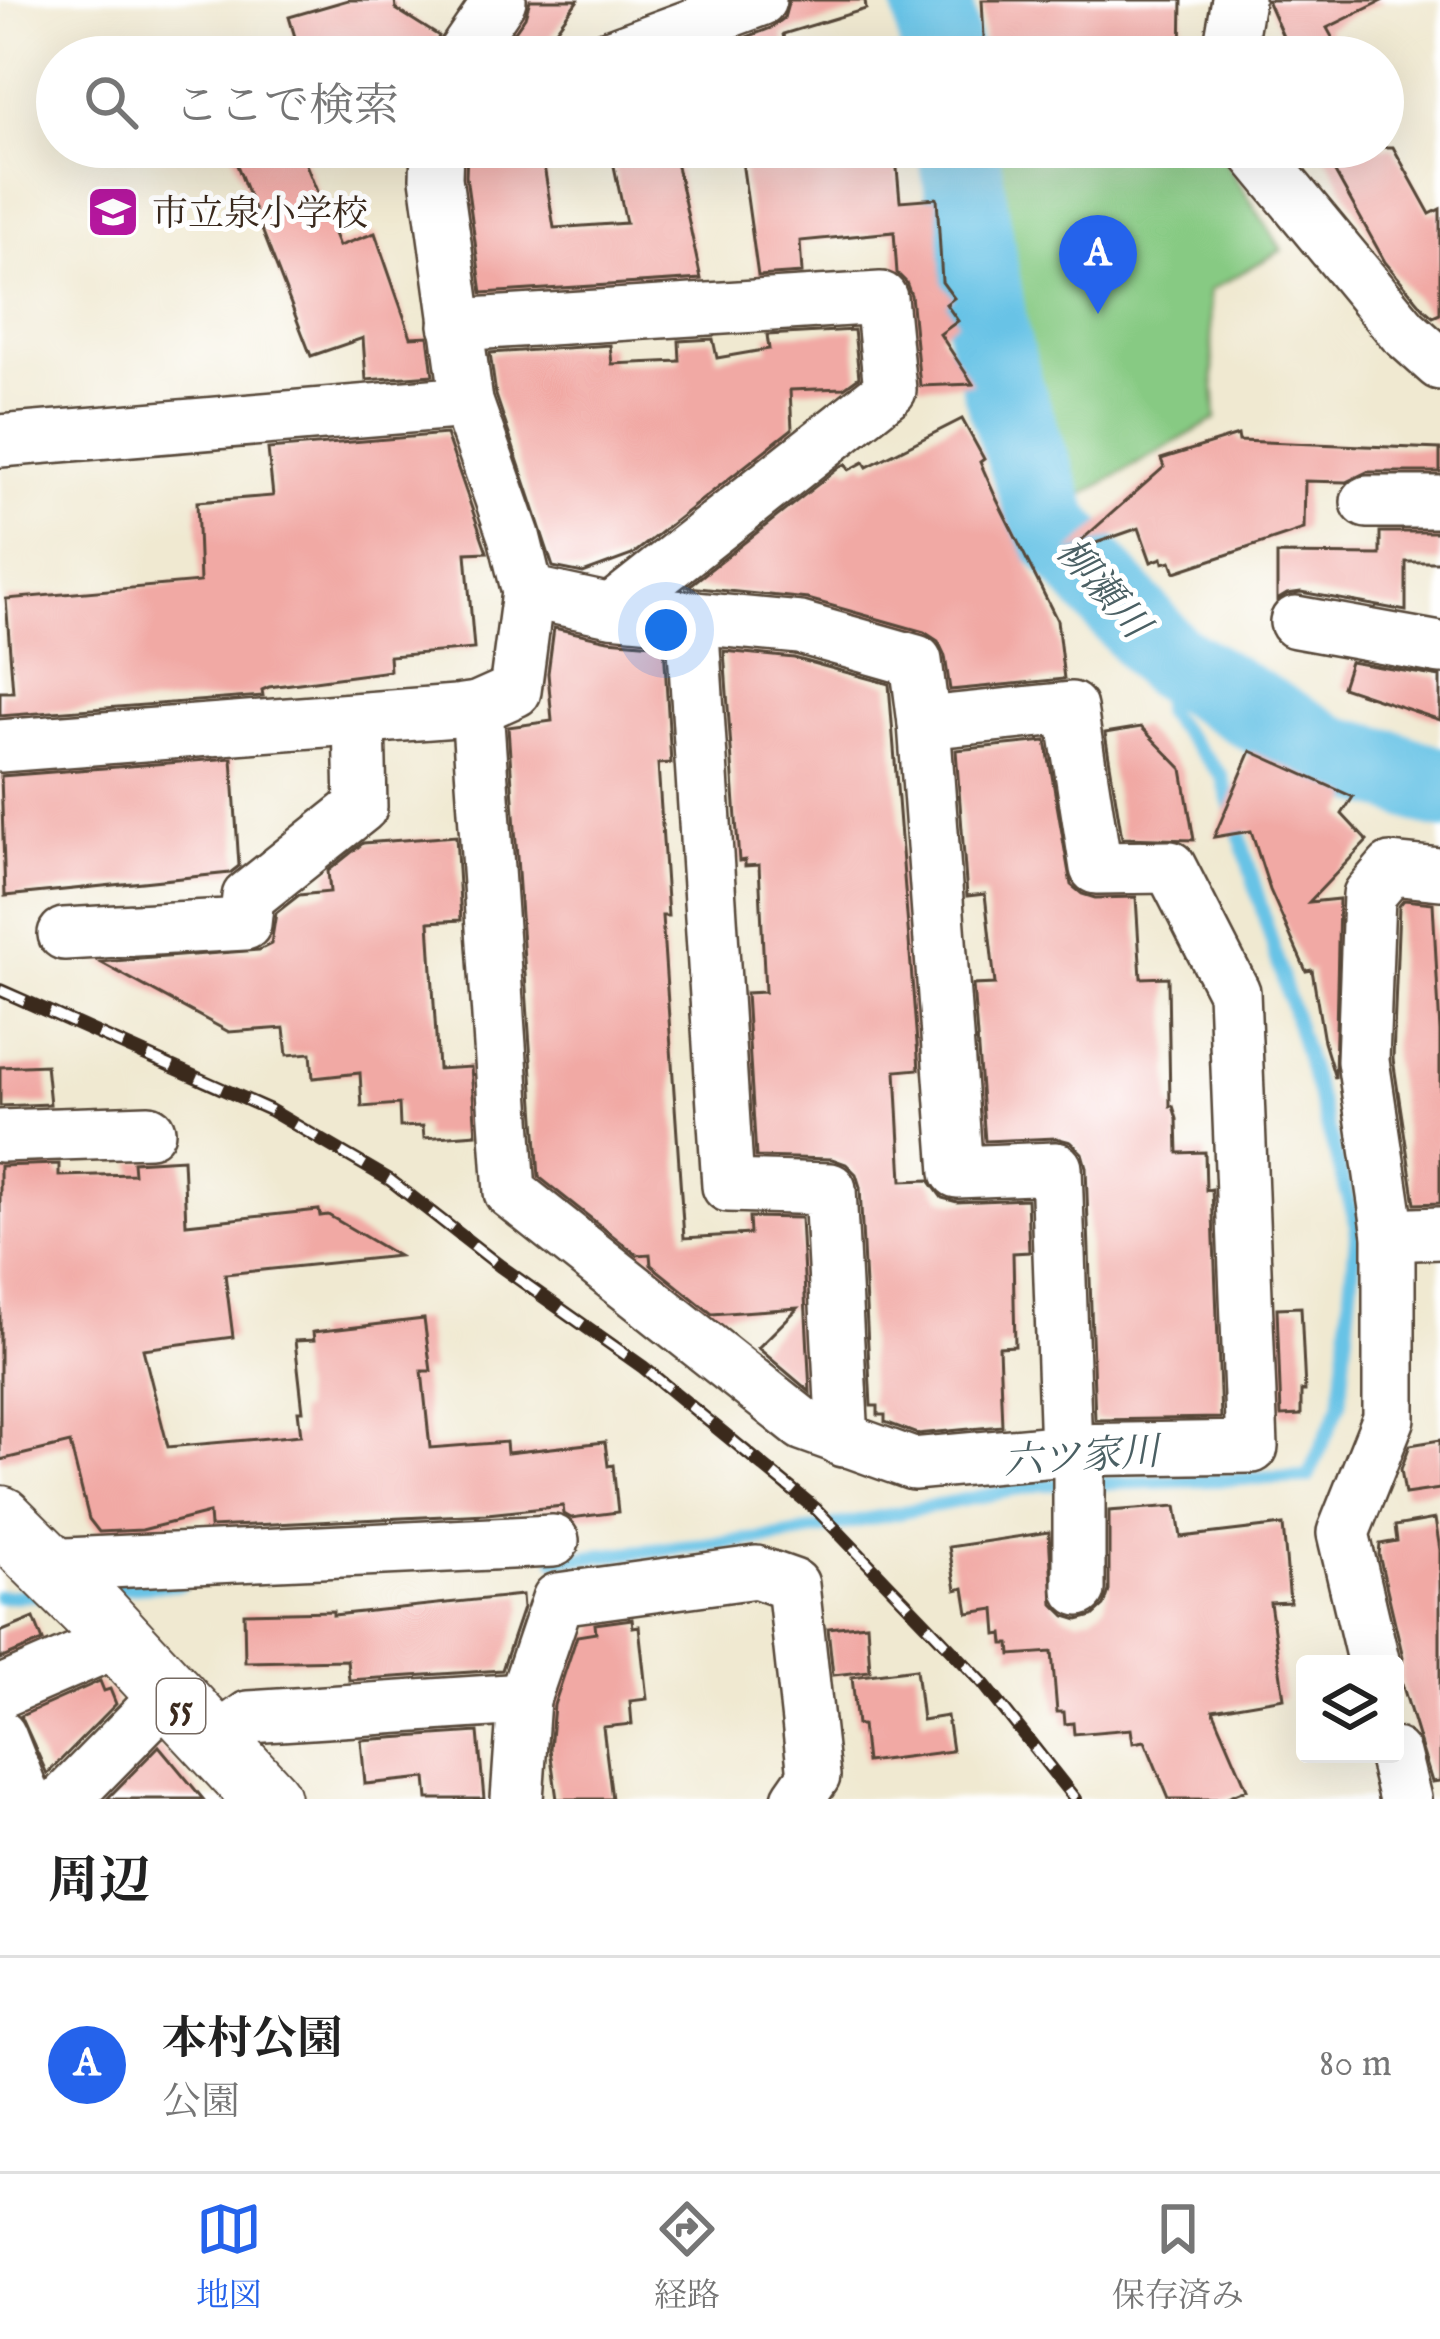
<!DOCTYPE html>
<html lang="ja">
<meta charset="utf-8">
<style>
body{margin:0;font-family:"IM FELL English","Noto Serif JP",serif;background:#f6f6f6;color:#222}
.controls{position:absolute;right:36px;bottom:36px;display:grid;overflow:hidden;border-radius:12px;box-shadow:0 12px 48px #0002}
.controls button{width:108px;height:108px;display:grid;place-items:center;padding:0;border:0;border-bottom:3px solid #e0e0e0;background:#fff;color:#222;font:60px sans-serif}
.you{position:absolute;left:666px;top:630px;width:42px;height:42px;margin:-30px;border:9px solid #fff;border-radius:50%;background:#1a73e8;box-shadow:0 0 0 18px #1a73e833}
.badge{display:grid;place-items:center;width:78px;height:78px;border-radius:50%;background:#2563eb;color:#fff;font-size:39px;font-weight:700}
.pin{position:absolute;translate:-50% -99px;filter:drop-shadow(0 3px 6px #0008)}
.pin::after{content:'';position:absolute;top:63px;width:42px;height:36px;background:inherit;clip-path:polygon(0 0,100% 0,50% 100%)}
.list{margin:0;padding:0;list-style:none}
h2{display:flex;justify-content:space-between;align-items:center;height:156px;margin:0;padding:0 48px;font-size:51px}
h2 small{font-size:39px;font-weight:400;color:#767676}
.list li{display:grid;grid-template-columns:78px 1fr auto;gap:36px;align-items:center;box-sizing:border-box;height:216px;padding:0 48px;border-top:3px solid #e0e0e0}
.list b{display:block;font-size:45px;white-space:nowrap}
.list p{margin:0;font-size:39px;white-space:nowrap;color:#767676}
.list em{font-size:39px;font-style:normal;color:#767676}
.icon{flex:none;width:66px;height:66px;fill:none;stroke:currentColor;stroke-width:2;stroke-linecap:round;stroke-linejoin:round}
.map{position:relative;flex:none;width:1440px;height:1799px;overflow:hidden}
.search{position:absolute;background:#fff;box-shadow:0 12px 48px #0002;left:36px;right:36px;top:36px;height:132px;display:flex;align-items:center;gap:30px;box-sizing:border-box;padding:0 42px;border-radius:66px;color:#767676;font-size:45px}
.sheet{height:372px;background:#fff}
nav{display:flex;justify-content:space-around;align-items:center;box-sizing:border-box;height:168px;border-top:3px solid #e0e0e0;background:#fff;font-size:33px;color:#767676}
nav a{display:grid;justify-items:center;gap:6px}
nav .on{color:#2563eb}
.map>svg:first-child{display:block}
.green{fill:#87ca83;stroke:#617a50;stroke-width:3}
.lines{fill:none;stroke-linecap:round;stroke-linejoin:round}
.stream{stroke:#68c3e6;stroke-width:14}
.river{stroke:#68c3e6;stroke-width:81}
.building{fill:#f1a9a4}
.minor-casing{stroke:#564739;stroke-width:56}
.major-casing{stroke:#564739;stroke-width:70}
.minor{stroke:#fff;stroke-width:51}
.major{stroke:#fff;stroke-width:66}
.rail-casing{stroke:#3b2a1e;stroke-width:14}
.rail{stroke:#fff;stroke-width:9;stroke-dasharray:27;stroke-linecap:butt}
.labels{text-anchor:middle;stroke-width:10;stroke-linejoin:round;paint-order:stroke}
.shield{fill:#fff;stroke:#766a62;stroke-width:3}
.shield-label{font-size:33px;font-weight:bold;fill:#3b2a1e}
.poi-label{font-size:36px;fill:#3b2a1e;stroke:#fff;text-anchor:start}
.water-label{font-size:39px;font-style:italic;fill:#4b6064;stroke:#fff}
</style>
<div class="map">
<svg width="1440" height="1799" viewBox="0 0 1440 1799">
<rect width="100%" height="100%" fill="#fff"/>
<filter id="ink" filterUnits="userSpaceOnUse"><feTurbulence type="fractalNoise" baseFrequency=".00833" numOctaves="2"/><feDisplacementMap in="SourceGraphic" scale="24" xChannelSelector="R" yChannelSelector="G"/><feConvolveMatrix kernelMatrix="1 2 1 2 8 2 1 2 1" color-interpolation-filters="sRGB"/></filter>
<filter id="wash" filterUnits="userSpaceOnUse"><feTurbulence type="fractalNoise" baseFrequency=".004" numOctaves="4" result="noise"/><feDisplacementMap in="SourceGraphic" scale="48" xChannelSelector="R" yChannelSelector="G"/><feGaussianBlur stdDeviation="2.7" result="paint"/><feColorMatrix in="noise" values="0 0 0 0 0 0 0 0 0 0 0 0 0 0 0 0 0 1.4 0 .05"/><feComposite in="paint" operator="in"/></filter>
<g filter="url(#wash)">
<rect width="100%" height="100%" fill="#f0e9d1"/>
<!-- green -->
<path class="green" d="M 970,147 L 1219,147 L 1224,160 L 1282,250 L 1209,291 L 1216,419 L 1068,503 L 989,337 Z"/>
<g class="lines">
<!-- stream -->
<g class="stream">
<path d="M 1089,1484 L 1308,1477 L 1340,1404 L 1357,1226 L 1222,776 L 1165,712 L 1168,660"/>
<path d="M 556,1560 L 779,1537 L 1042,1484 L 1067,1484"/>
<path d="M 101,1589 L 180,1584"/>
<path d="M 0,1597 L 43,1594"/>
</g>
<!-- river -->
<g class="river">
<path d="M 932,0 L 942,57"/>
<path d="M 958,147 L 989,337 L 1006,398 L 1052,527 L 1168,660 L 1330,755 L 1389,770 L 1440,789"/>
</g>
</g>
<g id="blocks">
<!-- building -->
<g class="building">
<path d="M 348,0 L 395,0 L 396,9 L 439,36 L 431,57 L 301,57 L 289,17 Z"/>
<path d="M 530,0 L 578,0 L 536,57 L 505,57 L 500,53 L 525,17 Z"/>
<path d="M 789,0 L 865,0 L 866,9 L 783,34 L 787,57 L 727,57 L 726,45 L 771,28 L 784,18 Z"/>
<path d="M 982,0 L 1182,0 L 1181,57 L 985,56 Z"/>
<path d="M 1267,0 L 1384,0 L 1327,28 L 1343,57 L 1292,57 Z"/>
<path d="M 230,147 L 299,147 L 339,246 L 375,233 L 411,337 L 428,336 L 433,375 L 366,380 L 363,338 L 311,356 Z"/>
<path d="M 474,147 L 541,147 L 554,228 L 626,223 L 610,147 L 673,147 L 701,279 L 482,293 L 466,176 L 467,154 L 475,152 Z"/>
<path d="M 740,147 L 895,147 L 900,201 L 937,198 L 942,282 L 954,298 L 946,304 L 958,321 L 940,334 L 973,384 L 920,386 L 911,295 L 906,282 L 897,273 L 894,232 L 800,241 L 802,273 L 758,276 Z"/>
<path d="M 1321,147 L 1393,147 L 1430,214 L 1440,209 L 1440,314 L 1433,317 L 1425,310 L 1385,262 Z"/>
<path d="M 854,330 L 859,377 L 844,388 L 790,390 L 792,429 L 632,555 L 583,573 L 553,567 L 496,395 L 490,353 L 610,345 L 612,364 L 680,361 L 679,341 L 713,339 L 717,358 L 769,349 L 767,335 Z"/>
<path d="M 962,419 L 984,459 L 980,462 L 996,498 L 1057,620 L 1064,679 L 950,690 L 945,656 L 938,641 L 924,632 L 808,599 L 688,587 L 841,466 L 846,464 L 849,470 L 864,462 L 867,467 Z"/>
<path d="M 446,434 L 487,552 L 466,553 L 474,649 L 389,656 L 390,671 L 269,687 L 262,690 L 263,696 L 0,716 L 0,692 L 13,692 L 6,599 L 200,582 L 197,502 L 273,496 L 268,449 Z"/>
<path d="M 1238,435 L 1239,441 L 1440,449 L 1440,472 L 1367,472 L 1346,482 L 1305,481 L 1304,529 L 1175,572 L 1171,561 L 1163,563 L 1162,558 L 1151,562 L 1139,528 L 1067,553 L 1164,467 L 1161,459 Z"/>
<path d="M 1380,532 L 1440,532 L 1440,562 L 1406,562 L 1406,611 L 1301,592 L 1287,594 L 1277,600 L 1277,554 L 1380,555 Z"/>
<path d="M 554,628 L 608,640 L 664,645 L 671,763 L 658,764 L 668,916 L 662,916 L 684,1238 L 750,1234 L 749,1217 L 801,1218 L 810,1392 L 758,1348 L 798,1308 L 712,1314 L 651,1265 L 650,1254 L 637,1255 L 539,1177 L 508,727 L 552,721 L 548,673 Z"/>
<path d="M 724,651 L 794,658 L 889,684 L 919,1069 L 896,1071 L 902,1181 L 929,1180 L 942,1198 L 957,1202 L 1027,1199 L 1029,1252 L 1013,1253 L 1015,1346 L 999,1347 L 1002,1426 L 917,1434 L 885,1422 L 885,1415 L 878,1415 L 878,1406 L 871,1406 L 860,1187 L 856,1174 L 846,1164 L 832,1159 L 756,1157 L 746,993 L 765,992 L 759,865 L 745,866 L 745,860 L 739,861 Z"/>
<path d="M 1350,662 L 1440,677 L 1440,720 L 1342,687 Z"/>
<path d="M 1141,727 L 1182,769 L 1194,840 L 1122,838 L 1105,733 Z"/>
<path d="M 1046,741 L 1071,885 L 1082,894 L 1095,898 L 1136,897 L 1141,978 L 1168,977 L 1170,1106 L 1173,1106 L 1177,1119 L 1178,1153 L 1205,1152 L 1206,1190 L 1212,1189 L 1221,1418 L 1095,1420 L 1086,1167 L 1082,1153 L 1071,1142 L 1056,1138 L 985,1141 L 973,985 L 995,984 L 985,894 L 967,896 L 956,750 Z"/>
<path d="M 1251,751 L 1353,797 L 1342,814 L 1367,841 L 1309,902 L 1339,899 L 1335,1078 L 1324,1042 L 1312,970 L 1306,971 L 1270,890 L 1251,831 L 1214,837 Z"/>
<path d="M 232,758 L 239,866 L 230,873 L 5,896 L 1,776 Z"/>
<path d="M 456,836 L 461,920 L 429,922 L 438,1069 L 471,1067 L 476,1134 L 424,1138 L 423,1126 L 400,1127 L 399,1104 L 362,1107 L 360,1073 L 313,1078 L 311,1053 L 287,1055 L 284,1028 L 229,1032 L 100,962 L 259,950 L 271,944 L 276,913 L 299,895 L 330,892 L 328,871 L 363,843 Z"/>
<path d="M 1404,900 L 1433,903 L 1440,1032 L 1440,1203 L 1415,1204 L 1393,1059 L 1399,906 Z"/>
<path d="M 46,1065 L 50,1104 L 0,1106 L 0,1067 Z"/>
<path d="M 183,1159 L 186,1224 L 319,1210 L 320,1216 L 328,1215 L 398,1256 L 225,1274 L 233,1337 L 143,1349 L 168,1447 L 301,1435 L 298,1411 L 303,1411 L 295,1341 L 314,1340 L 313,1332 L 424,1319 L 431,1371 L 422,1371 L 430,1448 L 506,1442 L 507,1453 L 605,1442 L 608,1466 L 613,1465 L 618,1512 L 571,1518 L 564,1514 L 563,1506 L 487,1514 L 210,1527 L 209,1513 L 142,1530 L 99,1532 L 89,1519 L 70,1443 L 0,1460 L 0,1166 L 59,1164 L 59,1176 L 134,1174 L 133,1162 Z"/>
<path d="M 1301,1307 L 1305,1391 L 1301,1391 L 1301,1415 L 1281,1416 L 1277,1308 Z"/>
<path d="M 1440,1440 L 1440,1489 L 1405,1494 L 1401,1469 L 1410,1445 Z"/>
<path d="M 1176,1506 L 1181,1537 L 1283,1525 L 1290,1602 L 1270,1603 L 1284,1698 L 1213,1710 L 1247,1789 L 1223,1799 L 1169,1799 L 1145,1741 L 1133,1743 L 1131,1729 L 1074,1734 L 1073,1723 L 1065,1724 L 1064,1712 L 1057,1712 L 1052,1652 L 1011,1655 L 1010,1644 L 1004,1644 L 1003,1634 L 997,1635 L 995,1609 L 968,1613 L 964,1588 L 956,1590 L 949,1547 L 1049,1532 L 1053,1604 L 1065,1616 L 1078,1620 L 1093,1616 L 1104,1606 L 1109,1591 L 1109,1511 Z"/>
<path d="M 1435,1519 L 1440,1550 L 1440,1781 L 1432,1782 L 1400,1677 L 1403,1657 L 1379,1555 L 1380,1544 L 1397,1541 L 1395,1526 Z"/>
<path d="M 522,1595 L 523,1608 L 502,1670 L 349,1680 L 347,1660 L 245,1662 L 244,1613 L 333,1611 L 333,1615 Z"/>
<path d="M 34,1618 L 43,1641 L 0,1659 L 0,1632 Z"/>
<path d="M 632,1619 L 633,1627 L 639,1626 L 647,1699 L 630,1701 L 632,1724 L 603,1727 L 612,1799 L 557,1799 L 550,1750 L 554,1705 L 577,1636 L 596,1633 L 595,1624 Z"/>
<path d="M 867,1624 L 870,1671 L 833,1675 L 828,1628 Z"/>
<path d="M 916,1669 L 922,1720 L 947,1716 L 952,1751 L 866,1762 L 862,1725 L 857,1725 L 852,1677 Z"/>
<path d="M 100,1681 L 104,1691 L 110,1689 L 116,1704 L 47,1774 L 21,1716 Z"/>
<path d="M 478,1732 L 484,1799 L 428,1799 L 426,1778 L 365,1784 L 361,1740 Z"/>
<path d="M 159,1746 L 203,1799 L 107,1799 Z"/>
</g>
</g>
</g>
<g filter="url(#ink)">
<use href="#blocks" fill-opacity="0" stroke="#564739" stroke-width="3"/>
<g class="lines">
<!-- minor casing -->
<g class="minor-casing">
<g id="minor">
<path d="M 461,57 L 500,0"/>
<path d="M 606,57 L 760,0"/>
<path d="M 1228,57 L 1238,0"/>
<path d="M 1251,147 L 1403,331 L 1440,364"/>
<path d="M 455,325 L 881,298 L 890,390 L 611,610"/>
<path d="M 0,441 L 467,402"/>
<path d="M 1367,502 L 1440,502"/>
<path d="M 528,592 L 611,610 L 800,628 L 916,661 L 924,723 L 957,1172 L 1056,1168 L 1066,1450"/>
<path d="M 692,617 L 728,1186 L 830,1189 L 843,1441"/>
<path d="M 1296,622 L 1440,648"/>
<path d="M 477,708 L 510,1192 L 804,1425 L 913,1464 L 1066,1450 L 1252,1447 L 1234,992 L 1170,867 L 1096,868 L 1071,708 L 924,723"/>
<path d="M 0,746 L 456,711 L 477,708 L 515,691 L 528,592 L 514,536 L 467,402 L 436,178 L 437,147"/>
<path d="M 64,934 L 245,924 L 248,897 L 361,807 L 359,719"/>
<path d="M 0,1136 L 149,1131"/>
<path d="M 1389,1235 L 1440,1233"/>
<path d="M 45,1565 L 553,1541"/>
<path d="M 1079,1590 L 1079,1449"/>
<path d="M 1374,1664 L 1343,1533 L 1389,1418 L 1389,1235 L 1363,1061 L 1369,895 L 1391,869 L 1440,874"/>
<path d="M 0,1692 L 120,1640"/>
<path d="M 0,1736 L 25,1799"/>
<path d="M 214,1742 L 249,1717 L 524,1699"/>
<path d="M 1394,1754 L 1405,1799"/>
<path d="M 65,1799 L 169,1693"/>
<path d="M 517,1799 L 524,1699 L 558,1599 L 756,1572 L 793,1585 L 814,1776 L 798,1799"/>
</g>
</g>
<!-- major casing -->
<g class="major-casing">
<path id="major" d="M 0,1519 L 95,1613 L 267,1799"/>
</g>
<!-- minor -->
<use href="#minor" class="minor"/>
<!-- major -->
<use href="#major" class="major"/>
<!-- rail casing -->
<g class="rail-casing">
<path id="rail" d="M 0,990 L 270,1110 L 390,1180 L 500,1266 L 643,1367 L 817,1510 L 983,1683 L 1075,1799"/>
</g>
<!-- rail -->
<use href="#rail" class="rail"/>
</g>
</g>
<!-- icons -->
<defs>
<g id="school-square" transform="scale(2.7)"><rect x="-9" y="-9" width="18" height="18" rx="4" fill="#b5179e" stroke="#fff"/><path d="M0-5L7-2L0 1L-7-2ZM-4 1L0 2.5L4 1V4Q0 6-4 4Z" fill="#fff"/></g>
</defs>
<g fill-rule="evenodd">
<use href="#school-square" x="113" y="212"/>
</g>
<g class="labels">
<!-- shield labels -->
<rect class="shield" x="157" y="1679" width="48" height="54" rx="9"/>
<g class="shield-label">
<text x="181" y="1718">55</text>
</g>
<!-- poi labels -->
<g class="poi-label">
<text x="152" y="225">市立泉小学校</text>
</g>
<!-- water labels -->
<g class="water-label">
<text transform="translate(1104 587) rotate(49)" y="14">柳瀬川</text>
<text transform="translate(1081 1455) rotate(-4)" y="14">六ツ家川</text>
</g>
</g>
</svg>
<div class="controls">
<button><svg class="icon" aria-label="layers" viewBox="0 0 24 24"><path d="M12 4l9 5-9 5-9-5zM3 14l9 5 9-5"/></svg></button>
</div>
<div class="you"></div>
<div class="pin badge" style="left:1098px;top:314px">A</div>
<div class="search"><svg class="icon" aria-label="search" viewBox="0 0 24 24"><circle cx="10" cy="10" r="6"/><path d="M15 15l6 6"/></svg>ここで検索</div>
</div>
<section class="sheet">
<h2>周辺<small></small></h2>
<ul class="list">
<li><span class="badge">A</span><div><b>本村公園</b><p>公園</p></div><em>80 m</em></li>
</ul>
</section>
<nav>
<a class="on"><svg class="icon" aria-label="map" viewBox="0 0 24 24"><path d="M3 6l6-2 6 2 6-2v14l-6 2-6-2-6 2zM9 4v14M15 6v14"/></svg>地図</a>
<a><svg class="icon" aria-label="directions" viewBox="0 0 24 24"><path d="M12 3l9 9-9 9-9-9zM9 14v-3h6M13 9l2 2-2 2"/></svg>経路</a>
<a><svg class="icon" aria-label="saved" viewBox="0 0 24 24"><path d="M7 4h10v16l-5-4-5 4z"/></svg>保存済み</a>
</nav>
